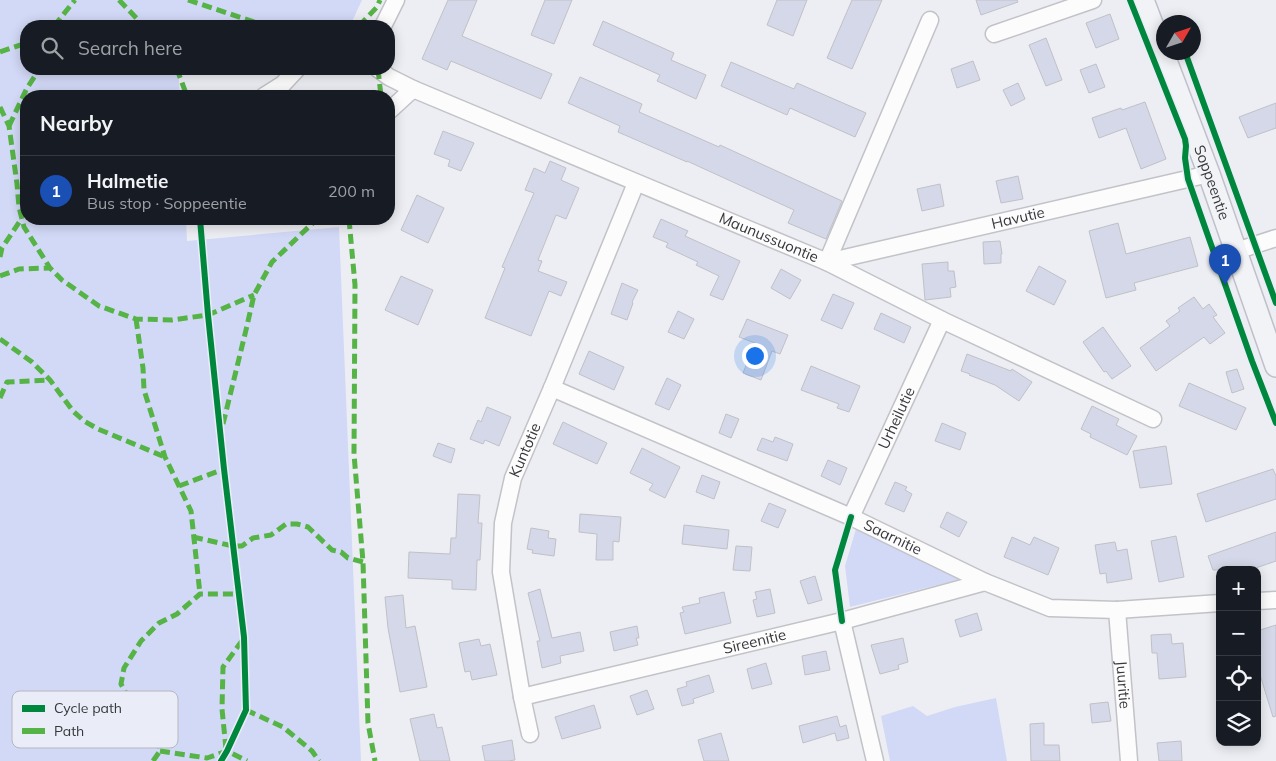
<!DOCTYPE html>
<meta charset="utf-8">
<style>
body{margin:0;font-family:Mulish,sans-serif;background:#20242c;color:#f1f3f6}
.controls{position:absolute;right:15px;bottom:15px;display:grid;overflow:hidden;border-radius:10px;box-shadow:0 2px 12px #0003}
.controls button{width:45px;height:45px;display:grid;place-items:center;padding:0;border:0;border-bottom:1px solid #363941;background:#171b24;color:#f1f3f6;font:25px sans-serif}
.compass{position:absolute;left:1156px;top:15px;width:45px;height:45px;border-radius:50%;background:#171b24;box-shadow:0 2px 12px #0003;rotate:51deg}
.you{position:absolute;left:754px;top:355px;width:18px;height:18px;margin:-12px;border:4px solid #fff;border-radius:50%;background:#1a73e8;box-shadow:0 0 0 8px #1a73e833}
.badge{display:grid;place-items:center;width:32px;height:32px;border-radius:50%;background:#d93025;color:#fff;font-size:16px;font-weight:700}
.pin{position:absolute;translate:-50% -41px;filter:drop-shadow(0 1px 2px #0008)}
.pin::after{content:'';position:absolute;top:26px;width:18px;height:15px;background:inherit;clip-path:polygon(0 0,100% 0,50% 100%)}
.list{margin:0;padding:0;list-style:none}
h2{display:flex;justify-content:space-between;align-items:center;height:65px;margin:0;padding:0 20px;font-size:21px}
h2 small{font-size:16px;font-weight:400;color:#9ea1a6}
.list li{display:grid;grid-template-columns:32px 1fr auto;gap:15px;align-items:center;box-sizing:border-box;height:70px;padding:0 20px;border-top:1px solid #363941}
.list b{display:block;font-size:19px;white-space:nowrap}
.list p{margin:0;font-size:16px;white-space:nowrap;color:#9ea1a6}
.list em{font-size:16px;font-style:normal;color:#9ea1a6}
.icon{flex:none;width:28px;height:28px;fill:none;stroke:currentColor;stroke-width:2;stroke-linecap:round;stroke-linejoin:round}
.map{position:relative;flex:none;width:1276px;height:761px;overflow:hidden}
.search{position:absolute;background:#171b24;box-shadow:0 2px 12px #0003;left:20px;top:20px;width:375px;height:55px;display:flex;align-items:center;gap:12px;box-sizing:border-box;padding:0 18px;border-radius:20px;color:#9ea1a6;font-size:19px}
.panel{position:absolute;background:#171b24;box-shadow:0 2px 12px #0003;left:20px;top:90px;width:375px;height:135px;border-radius:20px}
.map>svg:first-child{display:block}
.green{fill:#d2d9f6}
.building{fill:#d5d8e8;stroke:#c0c1c6}
.lines{fill:none;stroke-linecap:round;stroke-linejoin:round}
.minor-casing{stroke:#c2c3c7;stroke-width:19}
.major-casing{stroke:#bfc0ca;stroke-width:24}
.minor{stroke:#fcfcfd;stroke-width:16}
.major{stroke:#f2f3f7;stroke-width:21}
.quiet{stroke:#56b346;stroke-width:5;stroke-dasharray:10 5;stroke-linecap:butt}
.cycleway-casing{stroke:#eaedf7;stroke-width:9}
.cycleway{stroke:#00873e;stroke-width:6}
.labels{text-anchor:middle;stroke-width:4;stroke-linejoin:round;paint-order:stroke}
.street-label{font-size:15px;fill:#37383c;stroke:#eaedf7}
.key{fill:#eaedf7;stroke:#b4b7bf;stroke-width:1}
.key-label{font-size:14px;fill:#37383c}
</style>
<div class="map">
<svg width="1276" height="761" viewBox="0 0 1276 761">
<rect width="100%" height="100%" fill="#edeef4"/>
<!-- green -->
<g class="green">
<path d="M 0,0 L 362,0 L 350,26 L 26,26 L 26,69 L 178,69 L 180,96 L 26,96 L 26,219 L 186,219 L 187,241 L 339,227 L 361,761 L 0,761 Z"/>
<path d="M 856,529 L 961,579 L 973,576 L 850,607 L 845,566 Z"/>
<path d="M 996,698 L 1007,761 L 890,761 L 881,716 L 913,706 L 927,716 L 955,707 Z"/>
</g>
<!-- building -->
<g class="building">
<path d="M 448,0 L 477,0 L 462,36 L 552,74 L 541,99 L 451,61 L 447,70 L 422,59 Z"/>
<path d="M 545,0 L 572,0 L 554,44 L 531,35 Z"/>
<path d="M 777,0 L 807,0 L 793,36 L 767,25 Z"/>
<path d="M 852,0 L 882,0 L 852,69 L 827,58 Z"/>
<path d="M 976,0 L 1017,0 L 1018,2 L 981,15 Z"/>
<path d="M 1110,14 L 1119,39 L 1096,48 L 1086,23 Z"/>
<path d="M 603,21 L 674,53 L 671,60 L 706,75 L 696,99 L 657,81 L 660,75 L 593,45 Z"/>
<path d="M 1046,38 L 1062,80 L 1046,86 L 1029,45 Z"/>
<path d="M 973,61 L 980,80 L 957,88 L 951,69 Z"/>
<path d="M 731,62 L 794,89 L 797,83 L 866,113 L 855,137 L 790,108 L 787,115 L 721,86 Z"/>
<path d="M 1096,64 L 1105,87 L 1089,93 L 1080,70 Z"/>
<path d="M 580,77 L 642,104 L 639,112 L 719,147 L 720,145 L 842,201 L 826,239 L 788,223 L 794,210 L 687,161 L 687,162 L 618,132 L 620,126 L 568,103 Z"/>
<path d="M 1018,83 L 1025,99 L 1011,106 L 1003,90 Z"/>
<path d="M 1145,102 L 1166,159 L 1141,169 L 1126,128 L 1099,138 L 1092,118 L 1121,108 L 1122,110 Z"/>
<path d="M 1276,103 L 1276,128 L 1248,138 L 1239,117 Z"/>
<path d="M 443,131 L 474,143 L 461,171 L 448,166 L 450,160 L 434,154 Z"/>
<path d="M 550,161 L 566,168 L 561,180 L 579,188 L 566,219 L 556,215 L 538,260 L 542,261 L 538,271 L 567,282 L 561,296 L 549,291 L 531,336 L 485,318 L 505,268 L 502,267 L 534,193 L 525,190 L 534,168 L 545,173 Z"/>
<path d="M 1018,176 L 1023,199 L 1001,203 L 996,181 Z"/>
<path d="M 940,184 L 944,206 L 922,211 L 917,189 Z"/>
<path d="M 417,195 L 444,208 L 428,243 L 401,230 Z"/>
<path d="M 661,219 L 688,231 L 685,236 L 740,261 L 723,300 L 710,295 L 719,276 L 696,265 L 698,262 L 666,247 L 668,243 L 653,237 Z"/>
<path d="M 1118,223 L 1126,254 L 1190,237 L 1198,266 L 1134,283 L 1136,290 L 1106,298 L 1089,231 Z"/>
<path d="M 1000,241 L 1002,254 L 1001,254 L 1001,263 L 984,264 L 983,242 Z"/>
<path d="M 948,262 L 948,271 L 954,271 L 956,287 L 950,288 L 951,297 L 925,300 L 922,264 Z"/>
<path d="M 1039,266 L 1066,281 L 1054,305 L 1026,291 Z"/>
<path d="M 781,269 L 801,280 L 790,299 L 771,288 Z"/>
<path d="M 401,276 L 433,290 L 418,325 L 385,310 Z"/>
<path d="M 622,283 L 638,290 L 632,302 L 633,303 L 627,320 L 611,314 Z"/>
<path d="M 833,294 L 854,303 L 842,329 L 821,320 Z"/>
<path d="M 1194,297 L 1203,309 L 1209,304 L 1217,315 L 1213,317 L 1225,333 L 1210,344 L 1204,337 L 1156,371 L 1140,348 L 1170,326 L 1166,321 L 1180,311 L 1178,308 Z"/>
<path d="M 678,311 L 694,319 L 684,339 L 668,332 Z"/>
<path d="M 881,313 L 911,327 L 904,343 L 874,329 Z"/>
<path d="M 747,319 L 788,335 L 780,354 L 772,351 L 761,380 L 743,373 L 755,343 L 739,337 Z"/>
<path d="M 1103,327 L 1131,366 L 1112,379 L 1106,371 L 1104,372 L 1083,342 Z"/>
<path d="M 589,351 L 624,367 L 614,390 L 579,374 Z"/>
<path d="M 967,354 L 1011,371 L 1012,369 L 1032,382 L 1019,401 L 995,385 L 969,375 L 970,374 L 961,371 Z"/>
<path d="M 811,366 L 860,386 L 849,412 L 837,408 L 839,404 L 801,390 Z"/>
<path d="M 1237,369 L 1244,389 L 1232,393 L 1226,372 Z"/>
<path d="M 667,378 L 681,385 L 669,410 L 655,404 Z"/>
<path d="M 1189,383 L 1246,408 L 1236,430 L 1179,406 Z"/>
<path d="M 1092,406 L 1119,419 L 1116,425 L 1137,436 L 1127,455 L 1090,437 L 1091,434 L 1081,429 Z"/>
<path d="M 487,407 L 511,417 L 499,446 L 485,440 L 483,444 L 470,439 L 478,420 L 481,422 Z"/>
<path d="M 726,414 L 739,419 L 731,438 L 719,433 Z"/>
<path d="M 563,422 L 607,443 L 597,464 L 553,444 Z"/>
<path d="M 942,423 L 966,433 L 960,450 L 935,441 Z"/>
<path d="M 775,437 L 793,444 L 787,461 L 757,450 L 762,438 L 773,442 Z"/>
<path d="M 438,443 L 455,449 L 451,463 L 433,456 Z"/>
<path d="M 1166,446 L 1172,484 L 1140,488 L 1133,451 Z"/>
<path d="M 642,448 L 680,467 L 665,498 L 649,490 L 653,484 L 630,473 Z"/>
<path d="M 828,460 L 847,468 L 840,485 L 821,476 Z"/>
<path d="M 1273,469 L 1276,476 L 1276,499 L 1206,522 L 1197,494 Z"/>
<path d="M 702,475 L 720,482 L 714,499 L 696,492 Z"/>
<path d="M 895,482 L 907,487 L 905,490 L 912,494 L 904,512 L 885,504 Z"/>
<path d="M 458,494 L 480,495 L 478,523 L 482,523 L 480,560 L 477,560 L 476,590 L 452,589 L 452,580 L 408,578 L 409,552 L 450,554 L 451,538 L 456,538 Z"/>
<path d="M 769,503 L 786,510 L 778,528 L 761,521 Z"/>
<path d="M 947,512 L 967,522 L 959,537 L 940,527 Z"/>
<path d="M 580,514 L 621,517 L 619,542 L 613,541 L 613,560 L 596,560 L 597,534 L 579,532 Z"/>
<path d="M 684,525 L 729,530 L 727,549 L 682,544 Z"/>
<path d="M 531,528 L 549,531 L 548,538 L 556,539 L 554,556 L 532,553 L 533,550 L 527,549 Z"/>
<path d="M 1276,532 L 1276,561 L 1250,570 L 1213,570 L 1208,556 Z"/>
<path d="M 1176,536 L 1184,577 L 1159,582 L 1151,541 Z"/>
<path d="M 1012,537 L 1030,545 L 1034,537 L 1059,548 L 1048,575 L 1004,557 Z"/>
<path d="M 1115,542 L 1117,551 L 1127,549 L 1132,579 L 1107,583 L 1106,573 L 1100,574 L 1095,545 Z"/>
<path d="M 736,546 L 752,547 L 750,571 L 733,570 Z"/>
<path d="M 815,576 L 822,600 L 808,604 L 800,581 Z"/>
<path d="M 540,589 L 552,638 L 580,632 L 584,651 L 560,656 L 561,663 L 542,668 L 537,641 L 540,641 L 528,593 Z"/>
<path d="M 770,589 L 775,613 L 757,617 L 753,600 L 757,599 L 755,592 Z"/>
<path d="M 724,592 L 731,623 L 685,634 L 680,613 L 684,612 L 682,607 L 700,603 L 699,598 Z"/>
<path d="M 403,595 L 406,628 L 415,626 L 427,687 L 400,692 L 388,628 L 385,597 Z"/>
<path d="M 977,613 L 982,630 L 960,637 L 955,620 Z"/>
<path d="M 1276,625 L 1276,716 L 1273,717 L 1257,665 L 1257,631 Z"/>
<path d="M 637,626 L 639,638 L 636,638 L 638,645 L 614,651 L 610,632 Z"/>
<path d="M 1171,634 L 1172,644 L 1183,643 L 1186,677 L 1159,679 L 1157,653 L 1152,653 L 1151,635 Z"/>
<path d="M 903,638 L 908,662 L 898,665 L 899,669 L 880,674 L 871,645 Z"/>
<path d="M 479,639 L 481,646 L 490,644 L 497,675 L 472,680 L 470,671 L 465,672 L 459,643 Z"/>
<path d="M 826,651 L 830,670 L 805,675 L 802,656 Z"/>
<path d="M 766,663 L 772,684 L 752,689 L 747,669 Z"/>
<path d="M 709,675 L 714,692 L 693,699 L 694,703 L 682,706 L 677,689 L 687,686 L 686,682 Z"/>
<path d="M 647,690 L 654,709 L 637,715 L 630,696 Z"/>
<path d="M 1108,702 L 1111,721 L 1092,723 L 1090,704 Z"/>
<path d="M 594,705 L 601,728 L 562,739 L 555,717 Z"/>
<path d="M 434,714 L 437,728 L 442,727 L 450,761 L 420,761 L 410,719 Z"/>
<path d="M 837,716 L 840,727 L 846,725 L 849,738 L 837,741 L 835,733 L 803,743 L 799,726 Z"/>
<path d="M 1044,723 L 1044,745 L 1059,745 L 1060,761 L 1031,761 L 1030,724 Z"/>
<path d="M 721,733 L 729,761 L 704,761 L 698,740 Z"/>
<path d="M 512,740 L 515,760 L 508,761 L 485,761 L 482,746 Z"/>
<path d="M 1181,741 L 1182,761 L 1159,761 L 1157,743 Z"/>
</g>
<g class="lines">
<!-- minor casing -->
<g class="minor-casing">
<g id="minor">
<path d="M 383,26 L 396,0"/>
<path d="M 994,34 L 1093,0"/>
<path id="s1" d="M 378,69 L 389,77 L 413,89 L 827,262 L 942,320 L 1153,419"/>
<path d="M 264,96 L 283,84 L 297,69"/>
<path d="M 389,111 L 413,89"/>
<path d="M 1236,251 L 1276,238"/>
<path id="s2" d="M 827,262 L 1209,174"/>
<path d="M 827,262 L 930,20"/>
<path id="s3" d="M 552,388 L 851,517 L 985,582 L 1050,608 L 1117,610 L 1220,603"/>
<path id="s4" d="M 851,517 L 942,320"/>
<path d="M 1257,601 L 1276,600"/>
<path id="s5" d="M 1117,610 L 1129,761"/>
<path d="M 842,621 L 875,761"/>
<path id="s6" d="M 522,697 L 842,621 L 985,582"/>
<path id="s7" d="M 530,734 L 522,697 L 501,572 L 503,523 L 513,478 L 552,388 L 636,183"/>
</g>
</g>
<!-- major casing -->
<g class="major-casing">
<g id="major">
<path id="s8" d="M 1143,0 L 1209,174 L 1276,366"/>
</g>
</g>
<!-- minor -->
<use href="#minor" class="minor"/>
<!-- major -->
<use href="#major" class="major"/>
<!-- quiet -->
<g class="quiet">
<path d="M 119,0 L 144,26"/>
<path d="M 188,0 L 266,26"/>
<path d="M 54,26 L 75,0"/>
<path d="M 359,26 L 377,7 L 380,0"/>
<path d="M 0,52 L 26,43"/>
<path d="M 176,69 L 178,72 L 187,96"/>
<path d="M 378,69 L 381,96"/>
<path d="M 0,107 L 9,126 L 17,184 L 19,207 L 24,227 L 50,268 L 62,280 L 99,306 L 136,319 L 172,320 L 208,315 L 254,295"/>
<path d="M 9,126 L 27,88 L 37,73 L 38,69"/>
<path d="M 349,219 L 355,285 L 354,454 L 363,562 L 368,723 L 375,761"/>
<path d="M 0,257 L 2,248 L 22,218"/>
<path d="M 0,276 L 19,269 L 50,268"/>
<path d="M 136,319 L 143,368 L 144,390 L 165,457 L 191,511 L 200,594"/>
<path d="M 0,339 L 32,362 L 50,380 L 73,411 L 84,421 L 98,429 L 165,457"/>
<path d="M 0,398 L 7,382 L 50,380"/>
<path d="M 223,424 L 246,330 L 254,295 L 272,262 L 317,219"/>
<path d="M 179,486 L 224,469"/>
<path d="M 193,537 L 233,546 L 242,546 L 253,538 L 271,535 L 286,524 L 297,524 L 308,527 L 332,550 L 341,552 L 348,558 L 363,562"/>
<path d="M 246,710 L 283,727 L 312,751 L 319,761"/>
<path d="M 226,749 L 222,709 L 223,667 L 244,638"/>
<path d="M 160,751 L 207,758 L 227,751 L 247,761"/>
<path d="M 153,761 L 160,751 L 159,736 L 153,722 L 130,701 L 121,684 L 124,668 L 141,641 L 159,623 L 177,614 L 200,594 L 239,594"/>
</g>
<!-- cycleway casing -->
<g class="cycleway-casing">
<g id="cycleway">
<path d="M 1130,0 L 1185,139 L 1186,146 L 1185,158 L 1188,179 L 1252,361 L 1276,423"/>
<path d="M 1185,52 L 1276,303"/>
<path d="M 200,219 L 208,315 L 224,469 L 244,637 L 246,710 L 227,751 L 221,761"/>
<path d="M 842,621 L 835,570 L 851,517"/>
</g>
</g>
<!-- cycleway -->
<use href="#cycleway" class="cycleway"/>
</g>
<g class="labels">
<!-- street labels -->
<g class="street-label">
<text dy="5" stroke="none"><textPath href="#s8" startOffset="195">Soppeentie</textPath></text>
<text dy="5" stroke="none"><textPath href="#s2" startOffset="196">Havutie</textPath></text>
<text dy="5" stroke="none"><textPath href="#s1" startOffset="426">Maunussuontie</textPath></text>
<text dy="5" stroke="none"><textPath href="#s4" startOffset="109">Urheilutie</textPath></text>
<text dy="5" stroke="none"><textPath href="#s7" startOffset="290">Kuntotie</textPath></text>
<text dy="5" stroke="none"><textPath href="#s3" startOffset="372">Saarnitie</textPath></text>
<text dy="5" stroke="none"><textPath href="#s6" startOffset="239">Sireenitie</textPath></text>
<text dy="5" stroke="none"><textPath href="#s5" startOffset="75">Juuritie</textPath></text>
</g>
</g>
<!-- legend -->
<rect x="12" y="691" width="166" height="57" rx="8" class="key"/>
<rect x="22" y="705" width="23" height="7" fill="#00873e"/>
<rect x="22" y="728" width="23" height="6" fill="#56b346"/>
<g class="key-label">
<text x="54" y="713">Cycle path</text>
<text x="54" y="736">Path</text>
</g>
</svg>
<div class="controls">
<button>+</button>
<button>−</button>
<button><svg class="icon" aria-label="locate" viewBox="0 0 24 24"><circle cx="12" cy="12" r="6"/><path d="M12 2v4M12 18v4M2 12h4M18 12h4"/></svg></button>
<button><svg class="icon" aria-label="layers" viewBox="0 0 24 24"><path d="M12 4l9 5-9 5-9-5zM3 14l9 5 9-5"/></svg></button>
</div>
<svg class="compass" viewBox="-18 -18 36 36"><path d="M0-13l5 13h-10z" fill="#e53935"/><path d="M0 13l5-13h-10z" fill="#9ea1a6"/></svg>
<div class="you"></div>
<div class="pin badge" style="left:1225px;top:285px;background:#1a4fb4">1</div>
<div class="search"><svg class="icon" aria-label="search" viewBox="0 0 24 24"><circle cx="10" cy="10" r="6"/><path d="M15 15l6 6"/></svg>Search here</div>
<section class="panel">
<h2>Nearby<small></small></h2>
<ul class="list">
<li><span class="badge" style="background:#1a4fb4">1</span><div><b>Halmetie</b><p>Bus stop · Soppeentie</p></div><em>200 m</em></li>
</ul>
</section>
</div>
